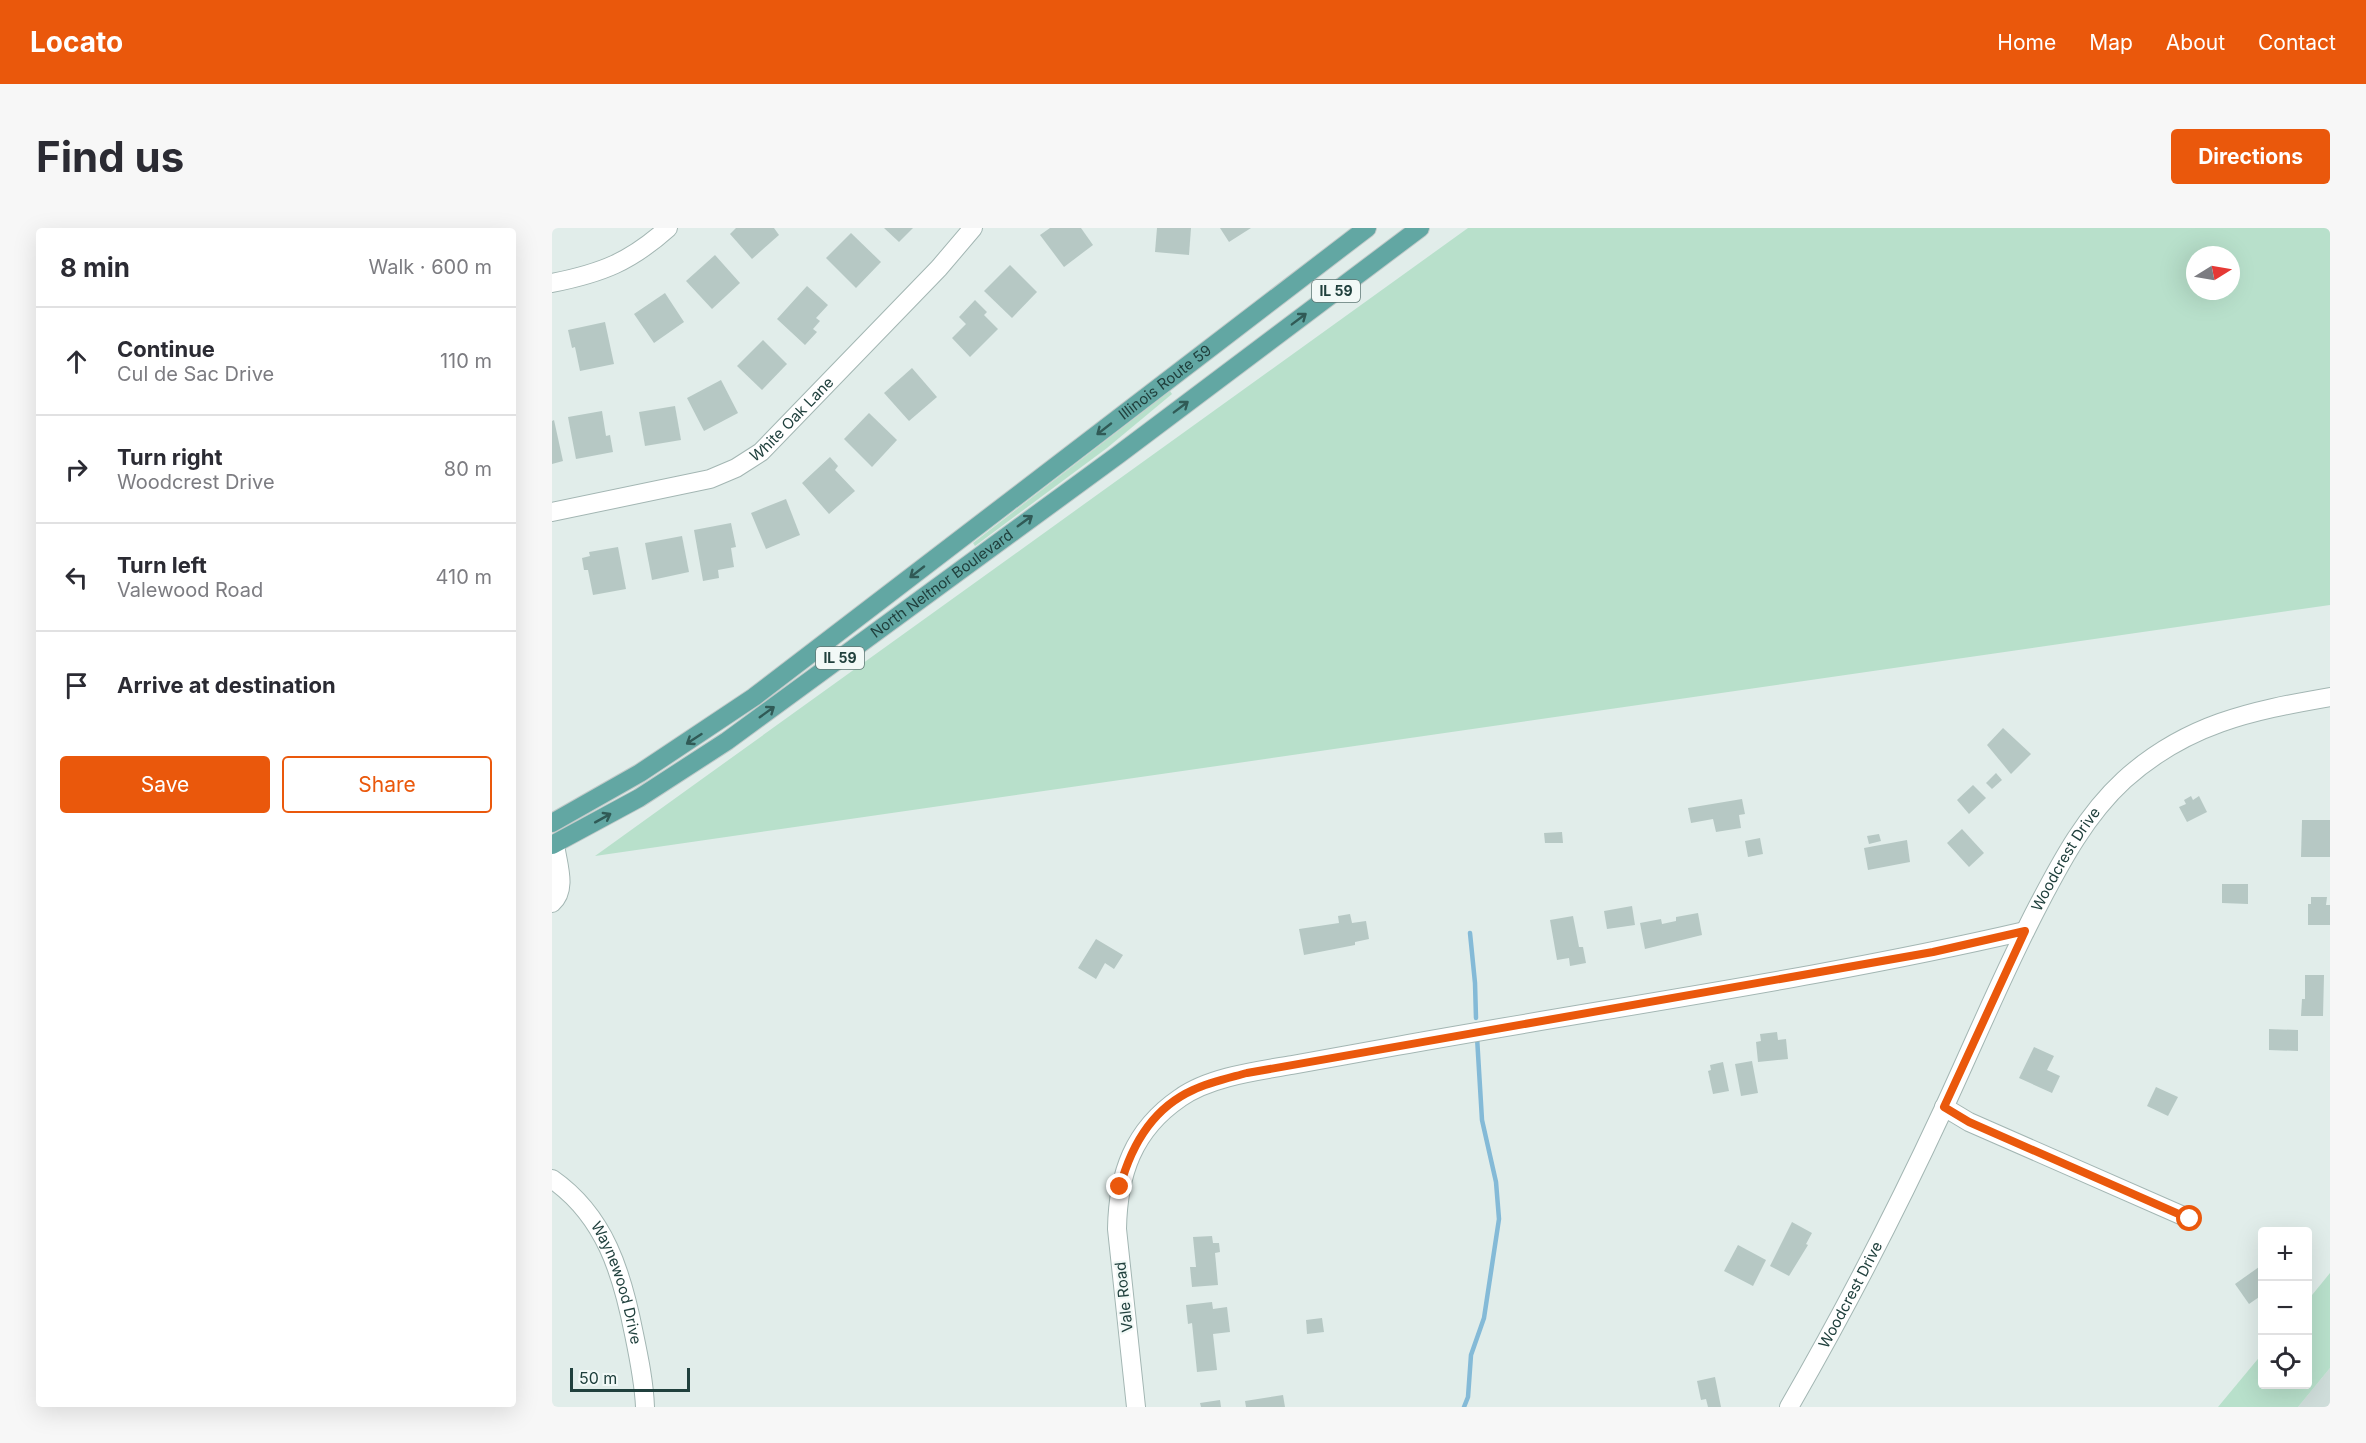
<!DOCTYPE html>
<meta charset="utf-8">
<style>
body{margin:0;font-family:Inter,sans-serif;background:#f7f7f7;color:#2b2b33}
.controls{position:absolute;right:18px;bottom:18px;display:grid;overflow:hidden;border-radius:6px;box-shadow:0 6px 24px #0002}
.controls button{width:54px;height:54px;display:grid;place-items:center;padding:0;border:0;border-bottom:2px solid #e1e1e2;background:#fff;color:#2b2b33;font:30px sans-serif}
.compass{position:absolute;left:1634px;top:18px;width:54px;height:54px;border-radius:50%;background:#fff;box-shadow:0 6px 24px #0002;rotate:79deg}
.scale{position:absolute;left:18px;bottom:15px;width:120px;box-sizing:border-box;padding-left:6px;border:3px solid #20403d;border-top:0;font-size:16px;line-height:21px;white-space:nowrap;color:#20403d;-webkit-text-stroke:4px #f2f9f7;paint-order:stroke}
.stop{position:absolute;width:18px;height:18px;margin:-14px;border:4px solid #ea580c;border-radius:50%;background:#fff}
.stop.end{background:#ea580c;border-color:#fff;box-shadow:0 2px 6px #0008}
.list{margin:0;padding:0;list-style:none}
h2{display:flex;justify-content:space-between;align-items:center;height:78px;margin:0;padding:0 24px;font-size:26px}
h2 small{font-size:20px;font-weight:400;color:#7c7c81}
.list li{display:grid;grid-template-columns:39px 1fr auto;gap:18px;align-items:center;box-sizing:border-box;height:108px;padding:0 24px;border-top:2px solid #e1e1e2}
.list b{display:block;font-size:22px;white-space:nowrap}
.list p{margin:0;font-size:20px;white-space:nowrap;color:#7c7c81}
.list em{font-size:20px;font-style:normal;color:#7c7c81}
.actions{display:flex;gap:12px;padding:18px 24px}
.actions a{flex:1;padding:14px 0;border:2px solid #ea580c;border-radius:6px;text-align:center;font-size:21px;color:#ea580c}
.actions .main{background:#ea580c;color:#fff}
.icon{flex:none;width:33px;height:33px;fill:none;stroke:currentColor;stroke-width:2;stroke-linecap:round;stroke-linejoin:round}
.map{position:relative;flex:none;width:1778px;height:1179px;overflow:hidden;border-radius:6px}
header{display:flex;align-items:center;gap:36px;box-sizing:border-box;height:84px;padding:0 30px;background:#ea580c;color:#fff}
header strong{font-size:28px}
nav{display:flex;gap:33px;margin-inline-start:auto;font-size:21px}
.intro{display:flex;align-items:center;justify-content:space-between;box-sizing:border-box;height:144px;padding:0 36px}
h1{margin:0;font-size:42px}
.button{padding:15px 27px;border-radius:6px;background:#ea580c;color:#fff;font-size:21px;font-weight:700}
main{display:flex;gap:36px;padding:0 36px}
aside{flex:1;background:#fff;border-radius:6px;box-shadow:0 6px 24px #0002}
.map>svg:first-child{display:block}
.built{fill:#cfddda}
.green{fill:#b8e0cb;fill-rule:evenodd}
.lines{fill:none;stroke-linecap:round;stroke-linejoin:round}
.stream{stroke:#84bad7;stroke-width:4.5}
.building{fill:#b6c8c4}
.street-casing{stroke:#a3b6b3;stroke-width:20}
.primary-casing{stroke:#c1cac9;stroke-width:20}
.street{stroke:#fff;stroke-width:18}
.primary{stroke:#62a7a3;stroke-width:18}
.oneway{stroke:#305a56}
.route{stroke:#ea580c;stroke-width:8}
.labels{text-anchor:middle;stroke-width:4.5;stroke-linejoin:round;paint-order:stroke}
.shield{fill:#f2f9f7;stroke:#5f7875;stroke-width:1.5}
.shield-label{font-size:14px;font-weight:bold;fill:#20403d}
.street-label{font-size:15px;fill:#20403d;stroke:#f2f9f7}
</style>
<header>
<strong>Locato</strong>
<nav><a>Home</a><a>Map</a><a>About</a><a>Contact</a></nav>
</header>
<div class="intro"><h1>Find us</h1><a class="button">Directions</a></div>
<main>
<aside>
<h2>8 min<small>Walk · 600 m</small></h2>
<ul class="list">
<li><svg class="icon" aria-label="ahead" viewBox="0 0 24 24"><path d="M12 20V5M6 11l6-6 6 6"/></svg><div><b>Continue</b><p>Cul de Sac Drive</p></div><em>110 m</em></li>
<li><svg class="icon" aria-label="right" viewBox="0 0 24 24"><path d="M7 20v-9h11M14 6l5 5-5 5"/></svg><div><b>Turn right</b><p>Woodcrest Drive</p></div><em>80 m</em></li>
<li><svg class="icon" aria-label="left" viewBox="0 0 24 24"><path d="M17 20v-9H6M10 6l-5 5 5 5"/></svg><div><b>Turn left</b><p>Valewood Road</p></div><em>410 m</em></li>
<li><svg class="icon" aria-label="arrive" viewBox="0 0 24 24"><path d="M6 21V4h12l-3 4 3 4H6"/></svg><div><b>Arrive at destination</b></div></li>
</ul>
<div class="actions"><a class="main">Save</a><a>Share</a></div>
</aside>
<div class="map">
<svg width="1778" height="1179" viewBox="0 0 1778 1179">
<rect width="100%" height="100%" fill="#e1edea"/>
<!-- built -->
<path class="built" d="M 1778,1140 L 1778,1179 L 1746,1179 Z"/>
<!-- green -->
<g class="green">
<path d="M 916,0 L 1778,0 L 1778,377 L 43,628 ZM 1643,27 L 1679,27 L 1679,63 L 1643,63 Z"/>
<path d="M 618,163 L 620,166 L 555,220 L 423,318 L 421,315 Z"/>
<path d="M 1778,1045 L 1778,1140 L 1746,1179 L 1666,1179 L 1710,1126 L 1710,1156 L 1756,1156 L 1756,1072 Z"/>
</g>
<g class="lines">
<!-- stream -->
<g class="stream">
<path d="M 918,705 L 923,755 L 924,790"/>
<path d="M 912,1179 L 916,1169 L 919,1127 L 932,1090 L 947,991 L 944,954 L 930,892 L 925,809"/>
</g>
</g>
<!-- building -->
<g class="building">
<path d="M 184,0 L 222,0 L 227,7 L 200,31 L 178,6 Z"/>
<path d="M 332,0 L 361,0 L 347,14 Z"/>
<path d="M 498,0 L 529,0 L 541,17 L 512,39 L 488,7 Z"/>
<path d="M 605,0 L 639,0 L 637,27 L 603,24 Z"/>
<path d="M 668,0 L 699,0 L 677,14 Z"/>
<path d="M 299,5 L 329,34 L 304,60 L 274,30 Z"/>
<path d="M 163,27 L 188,55 L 160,81 L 134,53 Z"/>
<path d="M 458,37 L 485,64 L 460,90 L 432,63 Z"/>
<path d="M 255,58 L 276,77 L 264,90 L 268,93 L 261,101 L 265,104 L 253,117 L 225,91 Z"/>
<path d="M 113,65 L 132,94 L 102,115 L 82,86 Z"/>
<path d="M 423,72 L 435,84 L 432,87 L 446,101 L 418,129 L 400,110 L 414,96 L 407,89 Z"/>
<path d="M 53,94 L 62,136 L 28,143 L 23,119 L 20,120 L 16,102 Z"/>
<path d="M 211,112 L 235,136 L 210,162 L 185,138 Z"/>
<path d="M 360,140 L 385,169 L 357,193 L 332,165 Z"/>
<path d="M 169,152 L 186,185 L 152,203 L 135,170 Z"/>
<path d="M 123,178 L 129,212 L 93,218 L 87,184 Z"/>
<path d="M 50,183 L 54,208 L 58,207 L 61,224 L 24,231 L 16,189 Z"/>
<path d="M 317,185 L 345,212 L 320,239 L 292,211 Z"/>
<path d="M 2,192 L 11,233 L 0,236 L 0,193 Z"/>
<path d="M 278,229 L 286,238 L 283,242 L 303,263 L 277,286 L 250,255 Z"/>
<path d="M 234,271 L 248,307 L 214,321 L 199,285 Z"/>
<path d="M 179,295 L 184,319 L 179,320 L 182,339 L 166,342 L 167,350 L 151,353 L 142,302 Z"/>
<path d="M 130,308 L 137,344 L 100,352 L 93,315 Z"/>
<path d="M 66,319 L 74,361 L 41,367 L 36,342 L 32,342 L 30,330 L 38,328 L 37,324 Z"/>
<path d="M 1451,500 L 1479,526 L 1459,546 L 1435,517 Z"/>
<path d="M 1444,545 L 1450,552 L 1440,561 L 1434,555 Z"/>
<path d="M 1421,557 L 1434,570 L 1417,586 L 1405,572 Z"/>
<path d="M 1639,568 L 1641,572 L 1647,568 L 1655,584 L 1635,594 L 1627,579 L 1634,576 L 1632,572 Z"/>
<path d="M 1190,571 L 1193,586 L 1187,587 L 1189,600 L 1164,604 L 1161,591 L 1139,595 L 1136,580 Z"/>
<path d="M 1750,592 L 1778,592 L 1778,629 L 1749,629 Z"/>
<path d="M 1410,601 L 1432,625 L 1417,639 L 1395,615 Z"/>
<path d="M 1010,604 L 1011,615 L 993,615 L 992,605 Z"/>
<path d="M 1327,606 L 1329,613 L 1317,616 L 1315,608 Z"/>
<path d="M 1208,610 L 1211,626 L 1196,629 L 1193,613 Z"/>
<path d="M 1355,612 L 1358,634 L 1316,642 L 1312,620 Z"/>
<path d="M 1670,656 L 1696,656 L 1696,676 L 1670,675 Z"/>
<path d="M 1759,669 L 1775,669 L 1774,677 L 1778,677 L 1778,697 L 1756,697 L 1756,676 L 1759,676 Z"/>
<path d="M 1080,678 L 1083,697 L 1055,701 L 1052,683 Z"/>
<path d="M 1146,685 L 1150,707 L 1093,721 L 1088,695 L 1109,691 L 1110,696 L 1124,693 L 1124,689 Z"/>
<path d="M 798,686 L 800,695 L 814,693 L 817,711 L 803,714 L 803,717 L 752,727 L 747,701 L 787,695 L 786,688 Z"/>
<path d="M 1021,688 L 1027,719 L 1031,719 L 1034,735 L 1018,738 L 1017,730 L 1005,732 L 998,692 Z"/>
<path d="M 544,711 L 571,727 L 562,741 L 553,735 L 544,751 L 526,740 Z"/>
<path d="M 1753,747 L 1772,747 L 1771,788 L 1749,788 L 1750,771 L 1753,771 Z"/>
<path d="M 1717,801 L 1746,802 L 1746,823 L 1717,822 Z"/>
<path d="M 1225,804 L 1226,812 L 1234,811 L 1236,831 L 1206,834 L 1204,814 L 1209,813 L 1208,806 Z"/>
<path d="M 1482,819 L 1502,828 L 1495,842 L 1508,848 L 1500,865 L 1467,850 Z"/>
<path d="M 1200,833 L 1206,865 L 1189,868 L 1183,836 Z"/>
<path d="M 1171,834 L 1177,863 L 1161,866 L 1156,843 L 1159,842 L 1158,837 Z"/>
<path d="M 1604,859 L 1626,869 L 1616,888 L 1595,878 Z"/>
<path d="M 1240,994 L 1260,1005 L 1254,1016 L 1256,1017 L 1237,1048 L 1218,1038 Z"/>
<path d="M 660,1008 L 661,1015 L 667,1015 L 668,1024 L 663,1025 L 666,1057 L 640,1059 L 638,1039 L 644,1039 L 641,1009 Z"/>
<path d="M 1186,1017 L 1214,1032 L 1201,1058 L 1172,1043 Z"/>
<path d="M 1707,1039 L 1710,1045 L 1710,1067 L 1697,1076 L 1683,1056 Z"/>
<path d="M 660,1074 L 661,1081 L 675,1079 L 678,1104 L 661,1106 L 665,1142 L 645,1144 L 640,1095 L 636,1096 L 634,1077 Z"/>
<path d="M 770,1090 L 772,1104 L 755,1106 L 754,1092 Z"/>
<path d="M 1163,1149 L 1169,1179 L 1156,1179 L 1154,1171 L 1149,1172 L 1145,1153 Z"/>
<path d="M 731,1167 L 733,1179 L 694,1179 L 693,1173 Z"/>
<path d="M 668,1172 L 669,1179 L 649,1179 L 648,1175 Z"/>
</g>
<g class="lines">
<!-- street casing -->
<g class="street-casing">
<g id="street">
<path d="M 0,55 C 50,45 78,34 116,0"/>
<path id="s1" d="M 0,284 L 158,251 L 184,240 L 209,224 L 387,40 L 421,0"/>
<path d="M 0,675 C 16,661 5,635 3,616"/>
<path d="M 1392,879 L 1417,894 L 1638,991"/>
<path id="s2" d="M 0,951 C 53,988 70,1045 82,1106 C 87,1130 92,1154 93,1179"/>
<path d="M 584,1179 L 565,1001 C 566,946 581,902 628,870 C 657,849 705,843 740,837 C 775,831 810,824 845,818 C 1054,780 1266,751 1473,703"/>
<path id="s3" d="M 1237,1179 C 1293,1082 1344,983 1391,882 C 1423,813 1452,743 1487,676 C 1510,632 1534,587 1572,552 C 1634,496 1698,483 1778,469"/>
</g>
</g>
<!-- primary casing -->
<g class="primary-casing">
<g id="primary">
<path id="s4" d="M 0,595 L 88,545 L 202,469 L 815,0"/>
<path id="s5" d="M 0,617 L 87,570 L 175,513 L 566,227 L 868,0"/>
</g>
</g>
<!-- street -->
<use href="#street" class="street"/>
<!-- primary -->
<use href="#primary" class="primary"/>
</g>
<!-- one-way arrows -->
<defs><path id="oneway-shaft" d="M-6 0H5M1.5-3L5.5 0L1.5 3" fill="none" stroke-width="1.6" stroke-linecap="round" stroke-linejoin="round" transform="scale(1.5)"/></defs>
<g class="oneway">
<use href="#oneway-shaft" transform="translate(747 91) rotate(-37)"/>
<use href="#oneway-shaft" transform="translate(629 179) rotate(-37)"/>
<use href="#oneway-shaft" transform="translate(552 201) rotate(142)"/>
<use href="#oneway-shaft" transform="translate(473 293) rotate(-36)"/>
<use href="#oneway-shaft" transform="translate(365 344) rotate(142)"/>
<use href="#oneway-shaft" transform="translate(215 484) rotate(-36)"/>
<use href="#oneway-shaft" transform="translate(142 511) rotate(147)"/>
<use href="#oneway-shaft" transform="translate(51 590) rotate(-29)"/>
</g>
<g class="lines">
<!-- route -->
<path class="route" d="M 568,959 C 579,918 601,880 641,862 C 658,854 677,850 695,845 L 1381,724 L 1473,703 L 1392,879 L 1417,894 L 1638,991"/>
</g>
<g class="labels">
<!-- shield labels -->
<g class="shield">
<rect x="760" y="52" width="48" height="22" rx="4.5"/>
<rect x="264" y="419" width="48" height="22" rx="4.5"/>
</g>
<g class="shield-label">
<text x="784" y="68">IL 59</text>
<text x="288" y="435">IL 59</text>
</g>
<!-- street labels -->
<g class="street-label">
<text dy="5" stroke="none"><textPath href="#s4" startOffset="756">Illinois Route 59</textPath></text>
<text dy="5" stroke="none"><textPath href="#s1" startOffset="264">White Oak Lane</textPath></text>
<text dy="5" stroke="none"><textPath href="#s5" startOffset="470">North Neltnor Boulevard</textPath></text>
<text dy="5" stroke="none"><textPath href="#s3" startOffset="614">Woodcrest Drive</textPath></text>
<text dy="5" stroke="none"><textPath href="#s2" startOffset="126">Waynewood Drive</textPath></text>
<text dy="5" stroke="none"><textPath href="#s3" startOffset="128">Woodcrest Drive</textPath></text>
<text transform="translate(572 1069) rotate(-96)" y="5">Vale Road</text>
</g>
</g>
</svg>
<div class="controls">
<button>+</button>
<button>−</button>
<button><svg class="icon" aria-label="locate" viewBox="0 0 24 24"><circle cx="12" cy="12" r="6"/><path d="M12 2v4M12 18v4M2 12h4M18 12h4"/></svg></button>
</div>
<svg class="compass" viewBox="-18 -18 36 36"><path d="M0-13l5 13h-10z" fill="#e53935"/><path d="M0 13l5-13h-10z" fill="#7c7c81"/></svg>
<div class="scale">50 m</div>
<div class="stop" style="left:1638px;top:991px"></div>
<div class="stop end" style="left:568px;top:959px"></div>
</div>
</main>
